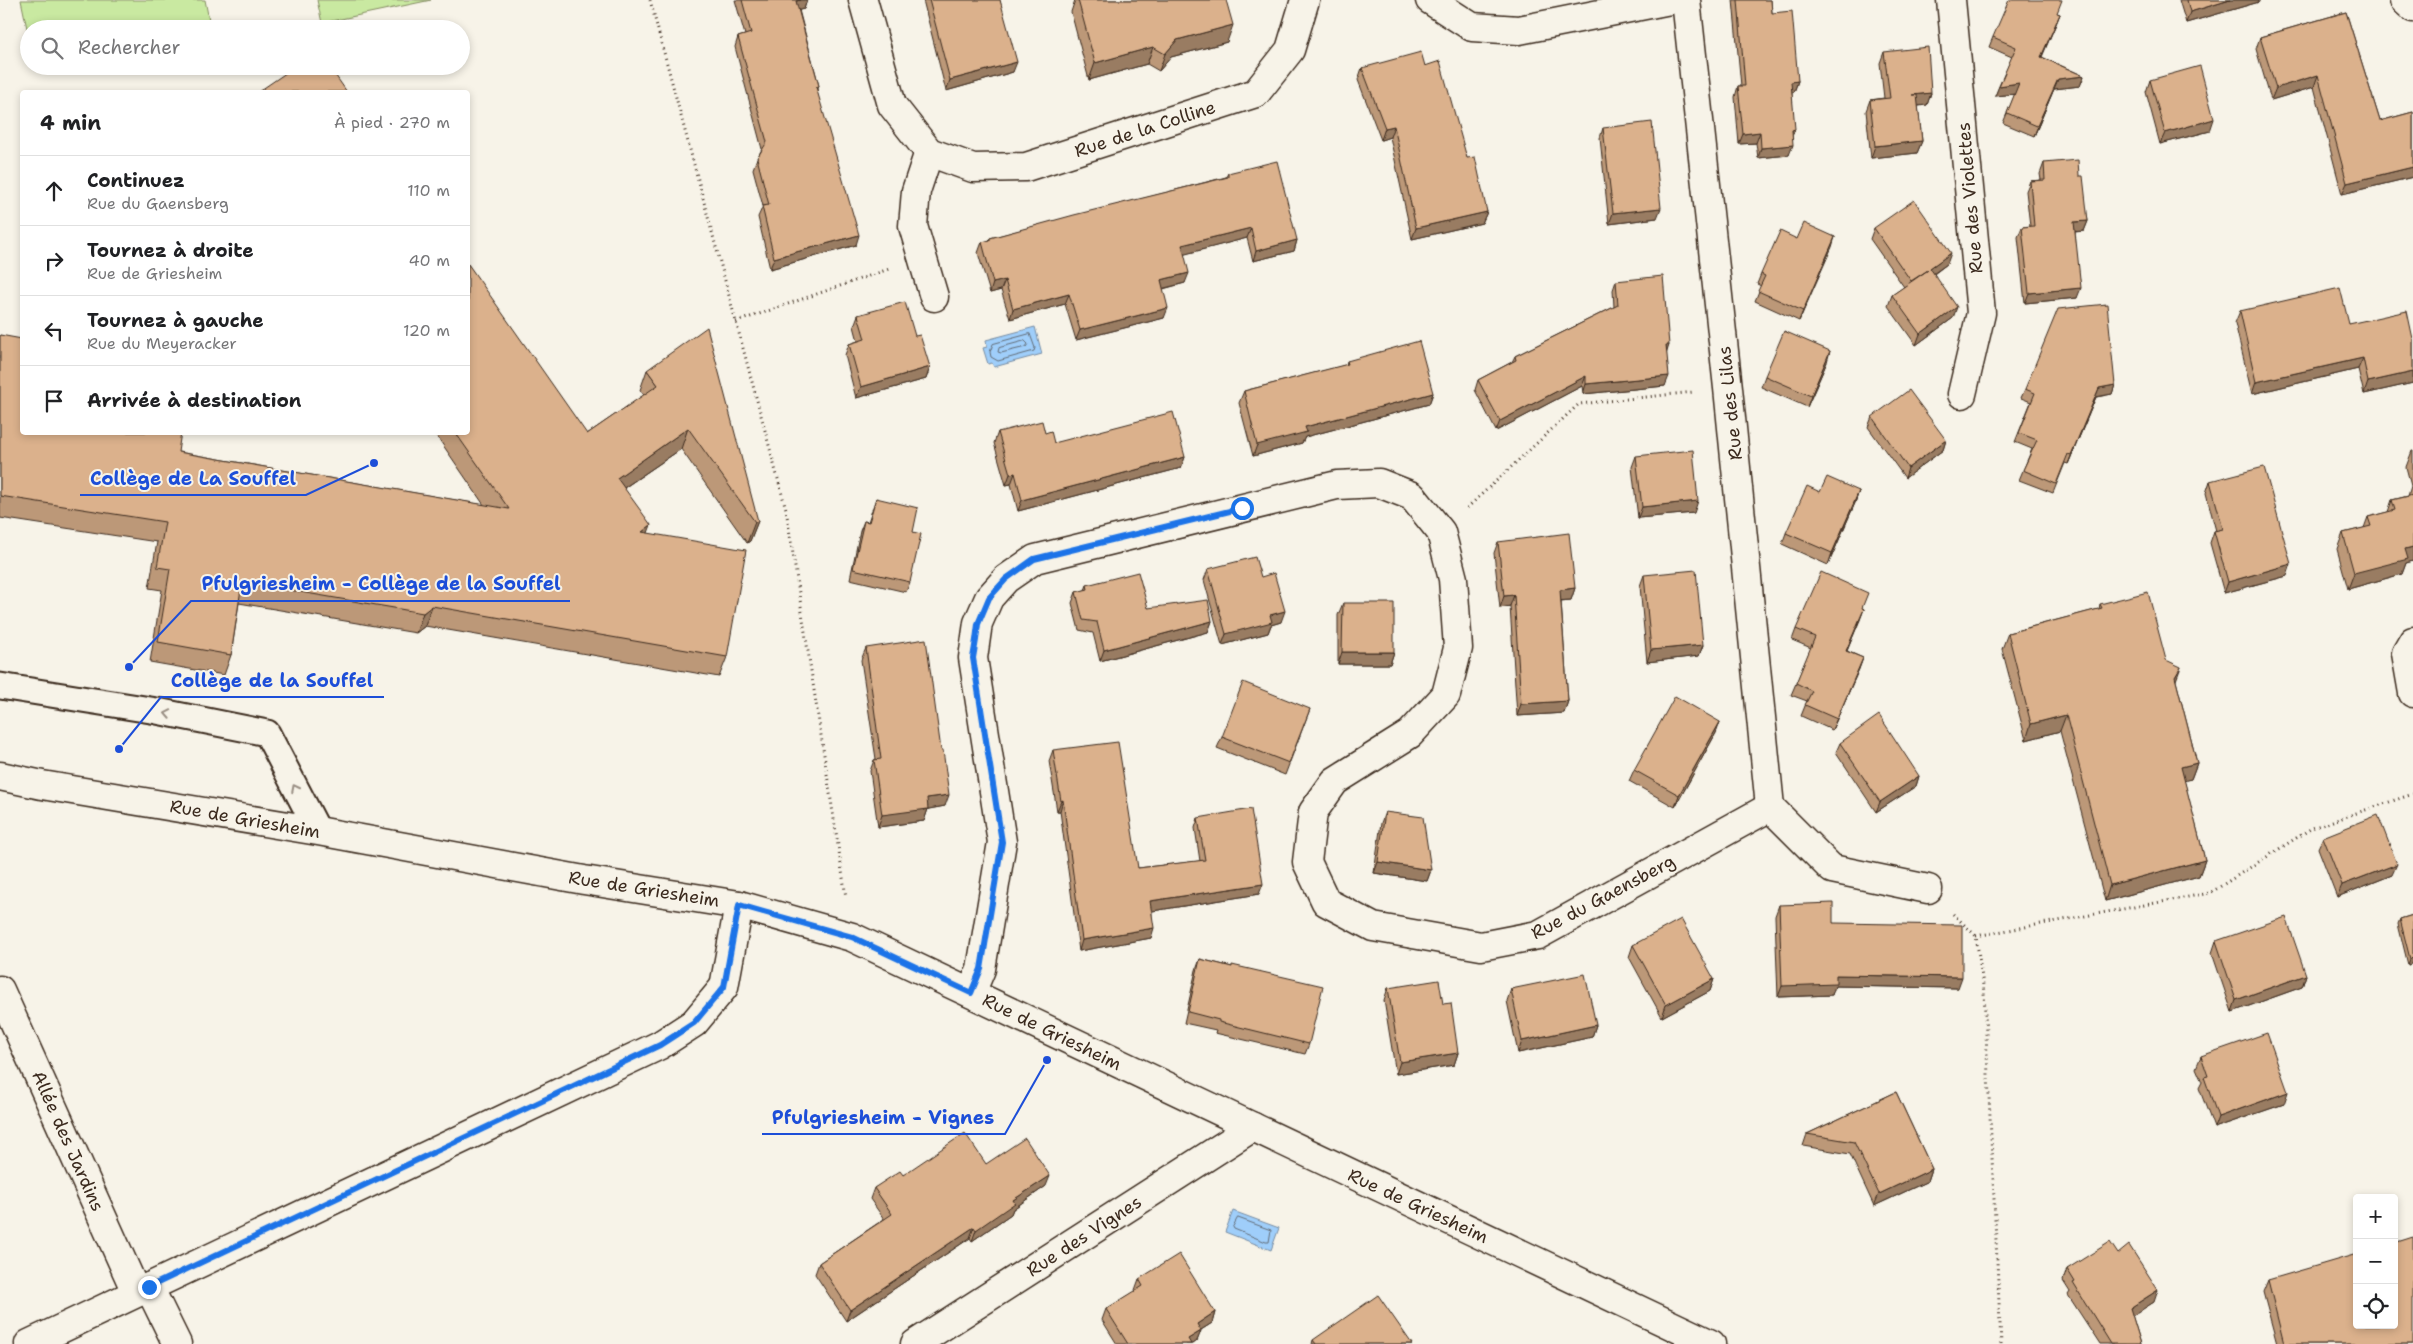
<!DOCTYPE html>
<html lang="fr">
<meta charset="utf-8">
<style>
body{margin:0;font-family:"Shantell Sans",sans-serif;background:#f2f2f2;color:#202124}
.controls{position:absolute;right:15px;bottom:15px;display:grid;overflow:hidden;border-radius:5px;box-shadow:0 2px 8px #0003}
.controls button{width:45px;height:45px;display:grid;place-items:center;padding:0;border:0;border-bottom:1px solid #e0e0e0;background:#fff;color:#202124;font:25px sans-serif}
.stop{position:absolute;width:15px;height:15px;margin:-11px;border:4px solid #1a73e8;border-radius:50%;background:#fff}
.stop.end{background:#1a73e8;border-color:#fff;box-shadow:0 1px 5px #0008}
.list{margin:0;padding:0;list-style:none}
h2{display:flex;justify-content:space-between;align-items:center;height:65px;margin:0;padding:0 20px;font-size:21px}
h2 small{font-size:16px;font-weight:400;color:#757577}
.list li{display:grid;grid-template-columns:32px 1fr auto;gap:15px;align-items:center;box-sizing:border-box;height:70px;padding:0 20px;border-top:1px solid #e0e0e0}
.list b{display:block;font-size:19px;white-space:nowrap}
.list p{margin:0;font-size:16px;white-space:nowrap;color:#757577}
.list em{font-size:16px;font-style:normal;color:#757577}
.icon{flex:none;width:28px;height:28px;fill:none;stroke:currentColor;stroke-width:2;stroke-linecap:round;stroke-linejoin:round}
.map{position:relative;flex:none;width:2413px;height:1344px;overflow:hidden}
.search{position:absolute;background:#fff;box-shadow:0 2px 8px #0003;left:20px;top:20px;width:450px;height:55px;display:flex;align-items:center;gap:12px;box-sizing:border-box;padding:0 18px;border-radius:28px;color:#757577;font-size:19px}
.panel{position:absolute;background:#fff;box-shadow:0 2px 8px #0003;left:20px;top:90px;width:450px;height:345px;border-radius:5px}
.map>svg:first-child{display:block}
.green{fill:#c9e9a1;stroke:#828a60}
.water{fill:#9fcefa;stroke:#778ca2}
.lines{fill:none;stroke-linecap:round;stroke-linejoin:round}
.shore{stroke:#636c76;stroke-width:1}
.service-casing{stroke:#3b2a1e;stroke-width:29}
.minor-casing{stroke:#3b2a1e;stroke-width:31}
.tertiary-casing{stroke:#3b2a1e;stroke-width:31}
.path{stroke:#3b2a1e;stroke-width:3;stroke-dasharray:1 4;stroke-linecap:butt}
.service{stroke:#f7f3e8;stroke-width:25}
.minor{stroke:#f7f3e8;stroke-width:28}
.tertiary{stroke:#f7f3e8;stroke-width:28}
.wall{fill:#bc9878;stroke:#3b2a1e}
.shaded-wall{fill:#997c62;stroke:#3b2a1e}
.building{fill:#dbb18c;stroke:#3b2a1e}
.oneway{stroke:#998e83}
.route{stroke:#1a73e8;stroke-width:6}
.labels{text-anchor:middle;stroke-width:4;stroke-linejoin:round;paint-order:stroke}
.street-label{font-size:18px;fill:#3b2a1e;stroke:#f7f3e8}
.leader{fill:none;stroke:#1d4ed8;stroke-width:2}
.callout-dot{fill:#1d4ed8;stroke:#f7f3e8;stroke-width:2}
.callout-label{font-size:19px;text-anchor:middle;font-weight:bold;fill:#1d4ed8;stroke:#f7f3e8;stroke-width:4;stroke-linejoin:round;paint-order:stroke}
</style>
<div class="map">
<svg width="2413" height="1344" viewBox="0 0 2413 1344">
<rect width="100%" height="100%" fill="#f7f3e8"/>
<filter id="ink" filterUnits="userSpaceOnUse"><feTurbulence type="fractalNoise" baseFrequency=".02" numOctaves="2"/><feDisplacementMap in="SourceGraphic" scale="10" xChannelSelector="R" yChannelSelector="G"/><feConvolveMatrix kernelMatrix="1 2 1 2 8 2 1 2 1" color-interpolation-filters="sRGB"/></filter>
<g filter="url(#ink)">
<!-- green -->
<g class="green">
<path d="M 21,0 L 205,0 L 210,25 L 193,29 L 29,29 L 29,38 Z"/>
<path d="M 317,0 L 431,0 L 322,23 Z"/>
</g>
<!-- water -->
<g class="water">
<path d="M 1035,327 L 1042,354 L 994,367 L 992,363 L 988,364 L 983,348 L 987,347 L 986,340 Z"/>
<path d="M 1233,1211 L 1279,1228 L 1271,1250 L 1225,1232 Z"/>
</g>
<g class="lines">
<!-- shore -->
<g class="shore">
<path d="M 1030,334 L 1035,348 L 1034,351 L 998,361 L 991,357 L 990,352 L 993,344 Z"/>
<path d="M 1025,341 L 1028,344 L 1026,347 L 1001,353 L 998,352 L 999,348 Z"/>
<path d="M 1238,1218 L 1271,1230 L 1269,1242 L 1266,1242 L 1234,1229 L 1233,1227 Z"/>
</g>
<!-- service casing -->
<g class="service-casing">
<path id="service" d="M 0,686 L 157,711 L 267,733 L 318,831"/>
</g>
<!-- minor casing -->
<g class="minor-casing">
<g id="minor">
<path d="M 863,0 L 892,105 L 929,152 L 973,168 L 1026,167 L 1256,93 L 1290,50 L 1305,0"/>
<path d="M 1430,0 L 1472,27 L 1519,30 L 1670,0"/>
<path d="M 1686,0 L 1728,388 L 1770,807"/>
<path d="M 1951,0 L 1981,313 L 1962,394"/>
<path d="M 2404,0 L 2413,8"/>
<path d="M 929,152 L 916,191 L 913,226 L 934,297"/>
<path d="M 2413,641 L 2406,653 L 2413,693"/>
<path d="M 1770,807 L 1832,869 L 1928,889"/>
<path d="M 0,990 L 136,1292"/>
<path d="M 971,993 L 981,969 L 1002,842 L 973,658 L 978,623 L 989,598 L 1006,579 L 1035,559 L 1337,485 L 1379,483 L 1412,496 L 1441,532 L 1453,579 L 1458,648 L 1446,695 L 1410,734 L 1335,781 L 1313,812 L 1307,862 L 1326,902 L 1373,927 L 1481,946 L 1538,935 L 1770,807"/>
<path d="M 149,1287 L 177,1344"/>
<path d="M 29,1344 L 660,1045 L 694,1023 L 724,987 L 739,905"/>
<path d="M 915,1344 L 1253,1127"/>
</g>
</g>
<!-- tertiary casing -->
<g class="tertiary-casing">
<path id="tertiary" d="M 0,776 L 42,785 L 318,831 L 584,880 L 739,905 L 852,937 L 1711,1344"/>
</g>
<!-- path -->
<g class="path">
<path d="M 650,0 L 786,509 L 846,897"/>
<path d="M 736,322 L 889,269"/>
<path d="M 1467,508 L 1579,404 L 1694,392"/>
<path d="M 1953,914 L 1976,936 L 1984,992 L 2001,1344"/>
<path d="M 1976,936 L 2210,893 L 2312,828 L 2413,794"/>
</g>
<!-- service -->
<use href="#service" class="service"/>
<!-- minor -->
<use href="#minor" class="minor"/>
<!-- tertiary -->
<use href="#tertiary" class="tertiary"/>
</g>
<!-- wall -->
<g class="wall">
<path d="M 735,0 L 807,0 L 804,9 L 799,10 L 819,86 L 817,92 L 856,245 L 770,269 L 758,217 L 763,206 L 753,169 L 757,158 L 762,149 L 735,47 L 738,37 L 745,35 Z"/>
<path d="M 923,0 L 1000,0 L 1013,72 L 946,91 Z"/>
<path d="M 1075,0 L 1226,0 L 1227,42 L 1171,57 L 1159,71 L 1147,64 L 1089,80 L 1071,12 Z"/>
<path d="M 1733,0 L 1771,0 L 1772,13 L 1798,81 L 1794,92 L 1792,92 L 1792,137 L 1789,155 L 1758,158 L 1756,143 L 1739,144 L 1735,97 L 1738,86 L 1741,86 Z"/>
<path d="M 2179,0 L 2259,0 L 2259,2 L 2186,23 Z"/>
<path d="M 2346,12 L 2380,121 L 2413,112 L 2413,177 L 2342,194 L 2314,87 L 2271,100 L 2256,49 L 2260,37 Z"/>
<path d="M 2057,13 L 2060,14 L 2042,57 L 2084,76 L 2080,86 L 2054,89 L 2034,136 L 2003,123 L 2015,94 L 1995,96 L 2012,57 L 1989,47 L 1993,37 Z"/>
<path d="M 1884,52 L 1931,93 L 1927,105 L 1918,106 L 1922,141 L 1917,153 L 1871,158 L 1866,111 L 1870,100 L 1884,98 L 1880,63 Z"/>
<path d="M 1425,66 L 1467,158 L 1487,212 L 1482,223 L 1412,239 L 1390,137 L 1381,140 L 1358,80 L 1362,68 Z"/>
<path d="M 2150,80 L 2210,131 L 2160,144 L 2146,92 Z"/>
<path d="M 1603,128 L 1657,218 L 1609,224 L 1600,138 Z"/>
<path d="M 2044,163 L 2079,176 L 2088,221 L 2084,231 L 2075,232 L 2077,298 L 2025,303 L 2018,237 L 2022,227 L 2030,226 L 2026,191 L 2030,181 L 2041,180 L 2040,174 Z"/>
<path d="M 1228,173 L 1297,240 L 1294,251 L 1253,261 L 1247,238 L 1184,254 L 1185,283 L 1163,289 L 1164,318 L 1076,340 L 1065,304 L 1010,319 L 1001,290 L 990,293 L 978,253 L 982,242 L 989,241 L 990,238 L 1226,177 Z"/>
<path d="M 1874,228 L 1947,264 L 1934,274 L 1953,318 L 1916,345 L 1888,306 L 1892,295 L 1904,287 L 1870,239 Z"/>
<path d="M 1835,237 L 1799,321 L 1755,301 L 1761,286 L 1757,284 L 1761,274 L 1797,239 Z"/>
<path d="M 1616,281 L 1669,345 L 1666,352 L 1665,386 L 1583,394 L 1582,386 L 1496,431 L 1475,390 L 1478,380 L 1512,362 L 1515,356 L 1614,307 L 1613,290 Z"/>
<path d="M 2240,311 L 2349,324 L 2413,339 L 2413,383 L 2364,394 L 2358,369 L 2252,394 L 2235,323 Z"/>
<path d="M 858,315 L 915,336 L 930,367 L 926,379 L 856,398 L 845,355 L 849,344 L 858,341 L 854,326 Z"/>
<path d="M 0,335 L 178,452 L 484,505 L 434,432 L 587,434 L 644,395 L 640,390 L 647,370 L 758,521 L 750,541 L 747,543 L 681,449 L 624,488 L 648,533 L 727,657 L 719,677 L 425,626 L 416,633 L 239,603 L 231,655 L 224,675 L 150,662 L 162,590 L 149,588 L 157,542 L 0,518 Z"/>
<path d="M 1347,361 L 1433,393 L 1429,404 L 1305,437 L 1302,443 L 1253,456 L 1239,403 L 1244,391 L 1346,365 Z"/>
<path d="M 1827,362 L 1807,407 L 1761,387 L 1765,376 Z"/>
<path d="M 2115,385 L 2112,394 L 2096,397 L 2068,464 L 2065,463 L 2053,493 L 2019,480 L 2032,449 L 2015,442 L 2031,402 L 2021,398 L 2025,389 Z"/>
<path d="M 1872,417 L 1946,440 L 1943,450 L 1905,478 L 1868,427 Z"/>
<path d="M 998,432 L 1045,433 L 1054,443 L 1185,457 L 1181,468 L 1018,511 L 1011,484 L 1006,485 L 994,443 Z"/>
<path d="M 2412,451 L 2413,451 L 2413,561 L 2406,563 L 2402,574 L 2348,589 L 2337,549 L 2343,533 L 2364,528 L 2368,517 L 2388,512 L 2392,500 L 2408,496 L 2411,486 L 2406,467 Z"/>
<path d="M 1636,456 L 1694,513 L 1638,518 L 1632,467 Z"/>
<path d="M 2210,481 L 2287,576 L 2224,593 L 2210,543 L 2214,531 L 2216,531 L 2206,493 Z"/>
<path d="M 1859,491 L 1855,503 L 1828,565 L 1782,544 L 1786,533 L 1820,492 Z"/>
<path d="M 876,498 L 913,532 L 910,582 L 906,592 L 850,579 L 860,531 L 864,521 L 868,522 Z"/>
<path d="M 1498,542 L 1575,588 L 1571,600 L 1561,601 L 1568,701 L 1564,713 L 1517,716 L 1510,606 L 1500,608 L 1494,553 Z"/>
<path d="M 1208,569 L 1261,577 L 1281,622 L 1271,625 L 1268,633 L 1222,645 L 1204,580 Z"/>
<path d="M 1644,575 L 1703,645 L 1699,656 L 1647,662 L 1640,586 Z"/>
<path d="M 1087,585 L 1148,608 L 1212,621 L 1208,632 L 1100,661 L 1093,633 L 1079,630 L 1072,603 L 1076,592 L 1085,590 Z"/>
<path d="M 1343,603 L 1394,652 L 1390,664 L 1338,664 L 1338,615 Z"/>
<path d="M 2100,604 L 2166,660 L 2176,681 L 2197,763 L 2191,779 L 2184,780 L 2205,860 L 2199,876 L 2105,901 L 2060,731 L 2026,740 L 2002,649 L 2008,633 L 2099,609 Z"/>
<path d="M 1863,608 L 1864,609 L 1847,651 L 1863,658 L 1859,669 L 1832,730 L 1801,716 L 1807,701 L 1791,695 L 1811,648 L 1792,640 L 1796,629 Z"/>
<path d="M 866,648 L 945,806 L 928,809 L 924,821 L 878,827 L 870,771 L 874,760 L 876,759 L 861,660 Z"/>
<path d="M 1310,709 L 1285,775 L 1217,748 L 1222,737 Z"/>
<path d="M 1720,722 L 1716,733 L 1675,807 L 1629,781 L 1634,770 Z"/>
<path d="M 1840,743 L 1919,776 L 1916,786 L 1876,812 L 1836,752 Z"/>
<path d="M 1053,750 L 1138,868 L 1200,861 L 1195,828 L 1198,818 L 1259,894 L 1152,911 L 1151,938 L 1079,951 L 1060,811 L 1057,811 L 1049,761 Z"/>
<path d="M 1385,812 L 1431,870 L 1427,881 L 1374,873 L 1381,823 Z"/>
<path d="M 2323,837 L 2392,875 L 2337,897 L 2318,848 Z"/>
<path d="M 1779,905 L 1833,923 L 1958,988 L 1835,986 L 1832,995 L 1778,997 L 1775,916 Z"/>
<path d="M 2413,915 L 2413,963 L 2408,965 L 2398,924 L 2400,919 Z"/>
<path d="M 2216,941 L 2306,975 L 2302,987 L 2232,1012 L 2212,953 Z"/>
<path d="M 1633,945 L 1714,979 L 1710,991 L 1662,1017 L 1629,957 Z"/>
<path d="M 1200,959 L 1232,967 L 1309,1044 L 1305,1054 L 1215,1033 L 1216,1030 L 1184,1023 L 1196,970 Z"/>
<path d="M 1388,988 L 1443,1004 L 1458,1053 L 1454,1065 L 1396,1074 L 1384,1000 Z"/>
<path d="M 1511,989 L 1596,1025 L 1592,1037 L 1518,1053 L 1507,1001 Z"/>
<path d="M 2201,1056 L 2284,1104 L 2214,1128 L 2199,1088 L 2202,1082 L 2196,1068 Z"/>
<path d="M 1896,1092 L 1932,1169 L 1928,1181 L 1874,1206 L 1850,1154 L 1803,1146 L 1807,1134 Z"/>
<path d="M 986,1164 L 1046,1186 L 1013,1209 L 1011,1214 L 972,1241 L 970,1238 L 846,1321 L 815,1274 L 819,1263 L 884,1219 L 870,1199 L 874,1188 L 903,1175 Z"/>
<path d="M 2118,1254 L 2154,1302 L 2132,1315 L 2141,1344 L 2100,1344 L 2068,1295 L 2070,1292 L 2063,1281 L 2067,1269 Z"/>
<path d="M 1139,1279 L 1215,1312 L 1212,1323 L 1201,1330 L 1197,1341 L 1193,1344 L 1117,1344 L 1102,1320 L 1106,1309 L 1136,1291 L 1135,1290 Z"/>
<path d="M 2268,1280 L 2413,1344 L 2277,1344 L 2263,1292 Z"/>
<path d="M 1313,1340 L 1412,1344 L 1312,1344 Z"/>
</g>
<!-- shaded-wall -->
<g class="shaded-wall">
<path d="M 801,0 L 807,0 L 804,9 L 792,12 L 796,1 Z"/>
<path d="M 2230,0 L 2259,0 L 2259,2 L 2186,23 L 2190,12 Z"/>
<path d="M 2060,14 L 2056,24 L 2037,67 L 2041,57 Z"/>
<path d="M 1233,25 L 1227,42 L 1171,57 L 1159,71 L 1165,54 L 1177,40 Z"/>
<path d="M 1153,47 L 1147,64 L 1089,80 L 1095,63 Z"/>
<path d="M 1017,62 L 1013,72 L 946,91 L 950,80 Z"/>
<path d="M 2318,75 L 2314,87 L 2271,100 L 2276,88 Z"/>
<path d="M 2084,76 L 2080,86 L 2054,89 L 2034,136 L 2058,79 Z"/>
<path d="M 1798,81 L 1794,92 L 1788,92 L 1791,82 Z"/>
<path d="M 2019,83 L 2016,94 L 1995,96 L 1999,86 Z"/>
<path d="M 1931,93 L 1927,105 L 1908,107 L 1912,95 Z"/>
<path d="M 2214,119 L 2210,131 L 2160,144 L 2165,133 Z"/>
<path d="M 1394,126 L 1390,137 L 1381,140 L 1385,128 Z"/>
<path d="M 1795,129 L 1791,139 L 1792,130 Z"/>
<path d="M 1760,132 L 1756,143 L 1739,144 L 1743,134 Z"/>
<path d="M 1922,141 L 1917,153 L 1871,158 L 1875,146 Z"/>
<path d="M 1793,145 L 1789,155 L 1758,158 L 1761,148 Z"/>
<path d="M 2413,167 L 2413,177 L 2342,194 L 2347,183 Z"/>
<path d="M 1661,208 L 1657,218 L 1609,224 L 1613,213 Z"/>
<path d="M 1487,212 L 1482,223 L 1412,239 L 1416,228 Z"/>
<path d="M 2088,221 L 2084,231 L 2070,232 L 2074,222 Z"/>
<path d="M 1251,228 L 1247,238 L 1178,256 L 1182,245 Z"/>
<path d="M 859,235 L 856,245 L 770,269 L 774,258 Z"/>
<path d="M 1835,237 L 1832,247 L 1799,321 L 1803,311 Z"/>
<path d="M 1297,240 L 1294,251 L 1253,261 L 1256,251 Z"/>
<path d="M 1951,253 L 1947,264 L 1926,279 L 1930,268 Z"/>
<path d="M 1189,273 L 1185,283 L 1157,290 L 1161,280 Z"/>
<path d="M 1005,280 L 1001,290 L 990,293 L 993,283 Z"/>
<path d="M 2081,288 L 2077,298 L 2025,303 L 2029,293 Z"/>
<path d="M 1069,294 L 1065,304 L 1010,319 L 1013,309 Z"/>
<path d="M 1957,307 L 1953,318 L 1916,345 L 1920,334 Z"/>
<path d="M 1168,308 L 1164,318 L 1076,340 L 1080,330 Z"/>
<path d="M 1666,345 L 1669,345 L 1666,355 Z"/>
<path d="M 1830,351 L 1827,362 L 1807,407 L 1811,396 Z"/>
<path d="M 2363,358 L 2358,369 L 2252,394 L 2256,382 Z"/>
<path d="M 930,367 L 926,379 L 856,398 L 861,387 Z"/>
<path d="M 2413,372 L 2413,383 L 2364,394 L 2368,382 Z"/>
<path d="M 1586,376 L 1582,386 L 1496,431 L 1500,421 Z"/>
<path d="M 1669,376 L 1665,386 L 1583,394 L 1586,384 Z"/>
<path d="M 2115,385 L 2112,394 L 2096,397 L 2068,464 L 2099,388 Z"/>
<path d="M 1433,393 L 1429,404 L 1305,437 L 1302,443 L 1253,456 L 1257,445 L 1305,427 Z"/>
<path d="M 688,428 L 681,449 L 609,498 L 617,478 Z"/>
<path d="M 1946,440 L 1943,450 L 1905,478 L 1908,468 Z"/>
<path d="M 1185,457 L 1181,468 L 1018,511 L 1022,500 Z"/>
<path d="M 1015,473 L 1011,484 L 1006,485 L 1010,474 Z"/>
<path d="M 1859,491 L 1855,503 L 1828,565 L 1832,553 Z"/>
<path d="M 1698,501 L 1694,513 L 1638,518 L 1642,507 Z"/>
<path d="M 758,521 L 750,541 L 747,543 L 755,522 Z"/>
<path d="M 651,525 L 643,546 L 642,532 Z"/>
<path d="M 2413,547 L 2413,561 L 2406,563 L 2402,574 L 2348,589 L 2354,573 L 2405,549 Z"/>
<path d="M 2291,564 L 2287,576 L 2224,593 L 2228,582 Z"/>
<path d="M 1575,588 L 1571,600 L 1556,601 L 1560,590 Z"/>
<path d="M 1514,595 L 1510,606 L 1500,608 L 1504,596 Z"/>
<path d="M 432,606 L 425,626 L 416,633 L 423,613 Z"/>
<path d="M 1864,609 L 1860,620 L 1842,662 L 1846,651 Z"/>
<path d="M 1285,611 L 1281,622 L 1271,625 L 1268,633 L 1222,645 L 1226,634 L 1270,615 Z"/>
<path d="M 1212,621 L 1208,632 L 1100,661 L 1104,650 Z"/>
<path d="M 1703,645 L 1699,656 L 1647,662 L 1651,650 Z"/>
<path d="M 1342,652 L 1394,652 L 1390,664 L 1338,664 Z"/>
<path d="M 1863,658 L 1859,669 L 1832,730 L 1837,719 Z"/>
<path d="M 2181,667 L 2175,683 L 2175,677 Z"/>
<path d="M 1568,701 L 1564,713 L 1517,716 L 1521,704 Z"/>
<path d="M 2066,715 L 2060,731 L 2026,740 L 2031,724 Z"/>
<path d="M 1720,722 L 1716,733 L 1675,807 L 1679,795 Z"/>
<path d="M 2197,763 L 2191,779 L 2175,783 L 2181,767 Z"/>
<path d="M 1919,776 L 1916,786 L 1876,812 L 1880,802 Z"/>
<path d="M 949,795 L 945,806 L 924,810 L 928,809 L 924,821 L 878,827 L 882,815 L 927,798 Z"/>
<path d="M 1063,800 L 1060,811 L 1057,811 L 1061,801 Z"/>
<path d="M 2205,860 L 2199,876 L 2105,901 L 2110,885 Z"/>
<path d="M 1378,862 L 1431,870 L 1427,881 L 1374,873 Z"/>
<path d="M 2397,864 L 2392,875 L 2337,897 L 2342,885 Z"/>
<path d="M 1263,884 L 1259,894 L 1146,912 L 1150,901 Z"/>
<path d="M 1154,928 L 1151,938 L 1079,951 L 1082,940 Z"/>
<path d="M 2413,958 L 2413,963 L 2408,965 L 2410,959 Z"/>
<path d="M 1836,975 L 1962,977 L 1958,988 L 1835,986 L 1832,995 L 1778,997 L 1782,986 Z"/>
<path d="M 2306,975 L 2302,987 L 2232,1012 L 2236,1000 Z"/>
<path d="M 1714,979 L 1710,991 L 1662,1017 L 1666,1005 Z"/>
<path d="M 1596,1025 L 1592,1037 L 1518,1053 L 1522,1041 Z"/>
<path d="M 1458,1053 L 1454,1065 L 1396,1074 L 1400,1062 Z"/>
<path d="M 2288,1092 L 2284,1104 L 2214,1128 L 2218,1117 Z"/>
<path d="M 1932,1169 L 1928,1181 L 1874,1206 L 1879,1194 Z"/>
<path d="M 1050,1176 L 1046,1186 L 1013,1209 L 1011,1214 L 972,1241 L 976,1230 L 1013,1200 Z"/>
<path d="M 974,1227 L 970,1238 L 846,1321 L 850,1310 Z"/>
<path d="M 2158,1290 L 2154,1302 L 2126,1320 L 2130,1308 Z"/>
<path d="M 1215,1312 L 1212,1323 L 1193,1335 L 1197,1324 Z"/>
<path d="M 1201,1331 L 1197,1341 L 1193,1344 L 1186,1344 L 1188,1339 Z"/>
</g>
<!-- building -->
<g class="building">
<path d="M 742,0 L 801,0 L 796,1 L 819,86 L 816,87 L 859,235 L 774,258 L 762,206 L 769,205 L 757,158 L 767,142 L 738,37 L 751,33 Z"/>
<path d="M 929,0 L 1000,0 L 1017,62 L 950,80 Z"/>
<path d="M 1078,0 L 1226,0 L 1233,25 L 1177,40 L 1165,54 L 1153,47 L 1095,63 Z"/>
<path d="M 1738,0 L 1771,0 L 1772,13 L 1792,11 L 1798,81 L 1791,82 L 1795,129 L 1792,130 L 1793,145 L 1761,148 L 1760,132 L 1743,134 L 1738,86 L 1745,86 Z"/>
<path d="M 2009,0 L 2062,0 L 2057,13 L 2060,14 L 2041,57 L 2084,76 L 2058,79 L 2037,126 L 2007,113 L 2019,83 L 1999,86 L 2016,47 L 1993,37 Z"/>
<path d="M 2187,0 L 2230,0 L 2190,12 Z"/>
<path d="M 2346,12 L 2380,121 L 2413,112 L 2413,167 L 2347,183 L 2318,75 L 2276,88 L 2260,37 Z"/>
<path d="M 1928,47 L 1931,93 L 1912,95 L 1917,95 L 1922,141 L 1875,146 L 1870,100 L 1890,98 L 1884,52 Z"/>
<path d="M 1421,52 L 1425,66 L 1440,61 L 1467,158 L 1475,157 L 1487,212 L 1416,228 L 1394,126 L 1385,128 L 1362,68 Z"/>
<path d="M 296,66 L 329,66 L 347,92 L 258,92 Z"/>
<path d="M 2200,66 L 2214,119 L 2165,133 L 2150,80 Z"/>
<path d="M 1652,122 L 1661,208 L 1613,213 L 1603,128 Z"/>
<path d="M 2078,160 L 2079,176 L 2083,176 L 2088,221 L 2074,222 L 2081,288 L 2029,293 L 2022,227 L 2034,226 L 2030,181 L 2045,180 L 2044,163 Z"/>
<path d="M 1277,161 L 1297,240 L 1256,251 L 1251,228 L 1182,245 L 1189,273 L 1161,280 L 1168,308 L 1080,330 L 1069,294 L 1013,309 L 1005,280 L 993,283 L 982,242 L 990,240 L 990,238 L 1074,215 L 1228,177 L 1228,173 Z"/>
<path d="M 1914,200 L 1951,253 L 1930,268 L 1957,307 L 1920,334 L 1892,295 L 1928,270 L 1911,281 L 1874,228 Z"/>
<path d="M 1804,223 L 1835,237 L 1803,311 L 1758,291 L 1765,276 L 1761,274 L 1780,231 L 1797,239 Z"/>
<path d="M 468,264 L 587,434 L 658,385 L 647,370 L 707,327 L 758,521 L 755,522 L 688,428 L 617,478 L 651,525 L 642,532 L 746,550 L 727,657 L 432,606 L 423,613 L 242,582 L 231,655 L 158,642 L 170,569 L 157,567 L 165,522 L 0,496 L 0,335 L 22,339 L 22,432 L 181,432 L 178,452 L 509,509 L 455,432 L 468,432 Z"/>
<path d="M 1663,276 L 1669,345 L 1666,345 L 1669,376 L 1586,384 L 1586,376 L 1500,421 L 1478,380 L 1516,360 L 1515,356 L 1618,305 L 1616,281 Z"/>
<path d="M 2340,288 L 2349,324 L 2407,311 L 2413,339 L 2413,372 L 2368,382 L 2363,358 L 2256,382 L 2240,311 Z"/>
<path d="M 905,302 L 915,336 L 920,335 L 930,367 L 861,387 L 849,344 L 865,339 L 858,315 Z"/>
<path d="M 2107,304 L 2115,385 L 2099,388 L 2071,455 L 2068,454 L 2056,484 L 2023,470 L 2037,440 L 2019,433 L 2035,393 L 2025,389 L 2058,309 Z"/>
<path d="M 1784,331 L 1830,351 L 1811,396 L 1765,376 Z"/>
<path d="M 1419,341 L 1433,393 L 1305,427 L 1307,432 L 1257,445 L 1244,391 L 1348,364 L 1347,361 Z"/>
<path d="M 1909,390 L 1946,440 L 1908,468 L 1872,417 Z"/>
<path d="M 1173,412 L 1185,457 L 1022,500 L 1015,473 L 1010,474 L 998,432 L 1042,421 L 1045,433 L 1051,431 L 1054,443 Z"/>
<path d="M 1693,450 L 1698,501 L 1642,507 L 1636,456 Z"/>
<path d="M 2264,467 L 2291,564 L 2228,582 L 2214,531 L 2223,529 L 2210,481 Z"/>
<path d="M 1827,477 L 1859,491 L 1832,553 L 1786,533 L 1807,486 L 1820,492 Z"/>
<path d="M 2413,495 L 2413,547 L 2405,549 L 2408,559 L 2354,573 L 2343,533 L 2371,526 L 2368,517 L 2395,510 L 2392,500 Z"/>
<path d="M 876,498 L 918,508 L 913,532 L 921,534 L 910,582 L 853,569 L 864,521 L 869,522 Z"/>
<path d="M 1569,533 L 1575,588 L 1560,590 L 1568,701 L 1521,704 L 1514,595 L 1504,596 L 1498,542 Z"/>
<path d="M 1255,557 L 1261,577 L 1274,573 L 1285,611 L 1270,615 L 1272,622 L 1226,634 L 1208,569 Z"/>
<path d="M 1696,570 L 1703,645 L 1651,650 L 1644,575 Z"/>
<path d="M 1138,572 L 1148,608 L 1208,600 L 1212,621 L 1104,650 L 1097,622 L 1083,620 L 1076,592 L 1088,589 L 1087,585 Z"/>
<path d="M 1821,572 L 1868,593 L 1862,608 L 1864,609 L 1846,651 L 1863,658 L 1837,719 L 1805,705 L 1812,691 L 1796,683 L 1815,637 L 1796,629 Z"/>
<path d="M 2148,592 L 2166,660 L 2181,667 L 2175,677 L 2197,763 L 2181,767 L 2205,860 L 2110,885 L 2066,715 L 2031,724 L 2008,633 L 2102,608 L 2100,604 Z"/>
<path d="M 1343,603 L 1394,603 L 1394,652 L 1342,652 Z"/>
<path d="M 926,639 L 941,750 L 943,750 L 949,795 L 927,798 L 928,809 L 882,815 L 874,760 L 881,759 L 866,648 Z"/>
<path d="M 1243,682 L 1310,709 L 1289,763 L 1222,737 Z"/>
<path d="M 1675,696 L 1720,722 L 1679,795 L 1634,770 Z"/>
<path d="M 1879,715 L 1919,776 L 1880,802 L 1840,743 Z"/>
<path d="M 1118,742 L 1138,868 L 1205,860 L 1198,818 L 1251,809 L 1263,884 L 1150,901 L 1154,928 L 1082,940 L 1063,800 L 1061,801 L 1053,750 Z"/>
<path d="M 1385,812 L 1423,817 L 1431,870 L 1378,862 Z"/>
<path d="M 2378,815 L 2397,864 L 2342,885 L 2323,837 Z"/>
<path d="M 1833,903 L 1833,923 L 1962,925 L 1962,977 L 1836,975 L 1836,984 L 1782,986 L 1779,905 Z"/>
<path d="M 2413,915 L 2413,958 L 2410,959 L 2400,919 Z"/>
<path d="M 2286,917 L 2306,975 L 2236,1000 L 2216,941 Z"/>
<path d="M 1681,919 L 1714,979 L 1666,1005 L 1633,945 Z"/>
<path d="M 1200,959 L 1232,967 L 1232,965 L 1323,986 L 1309,1044 L 1219,1022 L 1219,1020 L 1188,1012 Z"/>
<path d="M 1585,974 L 1596,1025 L 1522,1041 L 1511,989 Z"/>
<path d="M 1439,980 L 1443,1004 L 1451,1003 L 1458,1053 L 1400,1062 L 1388,988 Z"/>
<path d="M 2267,1033 L 2288,1092 L 2218,1117 L 2204,1077 L 2208,1076 L 2201,1056 Z"/>
<path d="M 1896,1092 L 1932,1169 L 1879,1194 L 1854,1142 L 1807,1134 Z"/>
<path d="M 965,1133 L 986,1164 L 1025,1138 L 1050,1176 L 1013,1200 L 1015,1203 L 976,1230 L 974,1227 L 850,1310 L 819,1263 L 892,1214 L 874,1188 L 900,1171 L 903,1175 Z"/>
<path d="M 2413,1237 L 2413,1344 L 2284,1344 L 2268,1280 L 2357,1254 L 2357,1325 L 2394,1325 L 2394,1243 Z"/>
<path d="M 2110,1242 L 2118,1254 L 2129,1245 L 2158,1290 L 2130,1308 L 2141,1344 L 2111,1344 L 2073,1283 L 2075,1282 L 2067,1269 Z"/>
<path d="M 1179,1254 L 1215,1312 L 1197,1324 L 1201,1331 L 1188,1339 L 1191,1344 L 1128,1344 L 1106,1309 L 1143,1286 L 1139,1279 Z"/>
<path d="M 1378,1295 L 1412,1344 L 1316,1344 L 1313,1340 Z"/>
</g>
<!-- one-way arrows -->
<defs><path id="oneway-chevron" d="M-2-3.5L2.5 0L-2 3.5" fill="none" stroke-width="1.6" stroke-linecap="round" stroke-linejoin="round" transform="scale(1.25)"/></defs>
<g class="oneway">
<use href="#oneway-chevron" transform="translate(168 714) rotate(-169)"/>
<use href="#oneway-chevron" transform="translate(295 788) rotate(-117)"/>
</g>
</g>
<g class="lines" filter="url(#ink)">
<!-- route -->
<path class="route" d="M 149,1287 L 660,1045 L 694,1023 L 724,987 L 739,905 L 852,937 L 971,993 L 981,969 L 1002,842 L 973,658 L 976,640 L 978,624 L 989,598 L 1006,579 L 1034,559 L 1242,508"/>
</g>
<g class="labels">
<!-- street labels -->
<g class="street-label">
<text transform="translate(1145 129) rotate(-18)" y="6">Rue de la Colline</text>
<text transform="translate(1970 198) rotate(-95)" y="6">Rue des Violettes</text>
<text transform="translate(1730 403) rotate(-96)" y="6">Rue des Lilas</text>
<text transform="translate(245 819) rotate(10)" y="6">Rue de Griesheim</text>
<text transform="translate(644 889) rotate(9)" y="6">Rue de Griesheim</text>
<text transform="translate(1603 897) rotate(-28)" y="6">Rue du Gaensberg</text>
<text transform="translate(1052 1032) rotate(26)" y="6">Rue de Griesheim</text>
<text transform="translate(68 1141) rotate(66)" y="6">Allée des Jardins</text>
<text transform="translate(1418 1206) rotate(25)" y="6">Rue de Griesheim</text>
<text transform="translate(1084 1236) rotate(-33)" y="6">Rue des Vignes</text>
</g>
</g>
<!-- callouts -->
<path class="leader" d="M374 463L306 495H80M129 667L191 601H570M119 749L161 697H384M1047 1060L1005 1134H762"/>
<g class="callout-dot">
<circle cx="374" cy="463" r="5"/>
<circle cx="129" cy="667" r="5"/>
<circle cx="119" cy="749" r="5"/>
<circle cx="1047" cy="1060" r="5"/>
</g>
<g class="callout-label">
<text x="193" y="485">Collège de La Souffel</text>
<text x="381" y="590">Pfulgriesheim - Collège de la Souffel</text>
<text x="272" y="687">Collège de la Souffel</text>
<text x="883" y="1124">Pfulgriesheim - Vignes</text>
</g>
</svg>
<div class="controls">
<button>+</button>
<button>−</button>
<button><svg class="icon" aria-label="locate" viewBox="0 0 24 24"><circle cx="12" cy="12" r="6"/><path d="M12 2v4M12 18v4M2 12h4M18 12h4"/></svg></button>
</div>
<div class="stop" style="left:1242px;top:508px"></div>
<div class="stop end" style="left:149px;top:1287px"></div>
<div class="search"><svg class="icon" aria-label="search" viewBox="0 0 24 24"><circle cx="10" cy="10" r="6"/><path d="M15 15l6 6"/></svg>Rechercher</div>
<section class="panel">
<h2>4 min<small>À pied · 270 m</small></h2>
<ul class="list">
<li><svg class="icon" aria-label="ahead" viewBox="0 0 24 24"><path d="M12 20V5M6 11l6-6 6 6"/></svg><div><b>Continuez</b><p>Rue du Gaensberg</p></div><em>110 m</em></li>
<li><svg class="icon" aria-label="right" viewBox="0 0 24 24"><path d="M7 20v-9h11M14 6l5 5-5 5"/></svg><div><b>Tournez à droite</b><p>Rue de Griesheim</p></div><em>40 m</em></li>
<li><svg class="icon" aria-label="left" viewBox="0 0 24 24"><path d="M17 20v-9H6M10 6l-5 5 5 5"/></svg><div><b>Tournez à gauche</b><p>Rue du Meyeracker</p></div><em>120 m</em></li>
<li><svg class="icon" aria-label="arrive" viewBox="0 0 24 24"><path d="M6 21V4h12l-3 4 3 4H6"/></svg><div><b>Arrivée à destination</b></div></li>
</ul>
</section>
</div>
